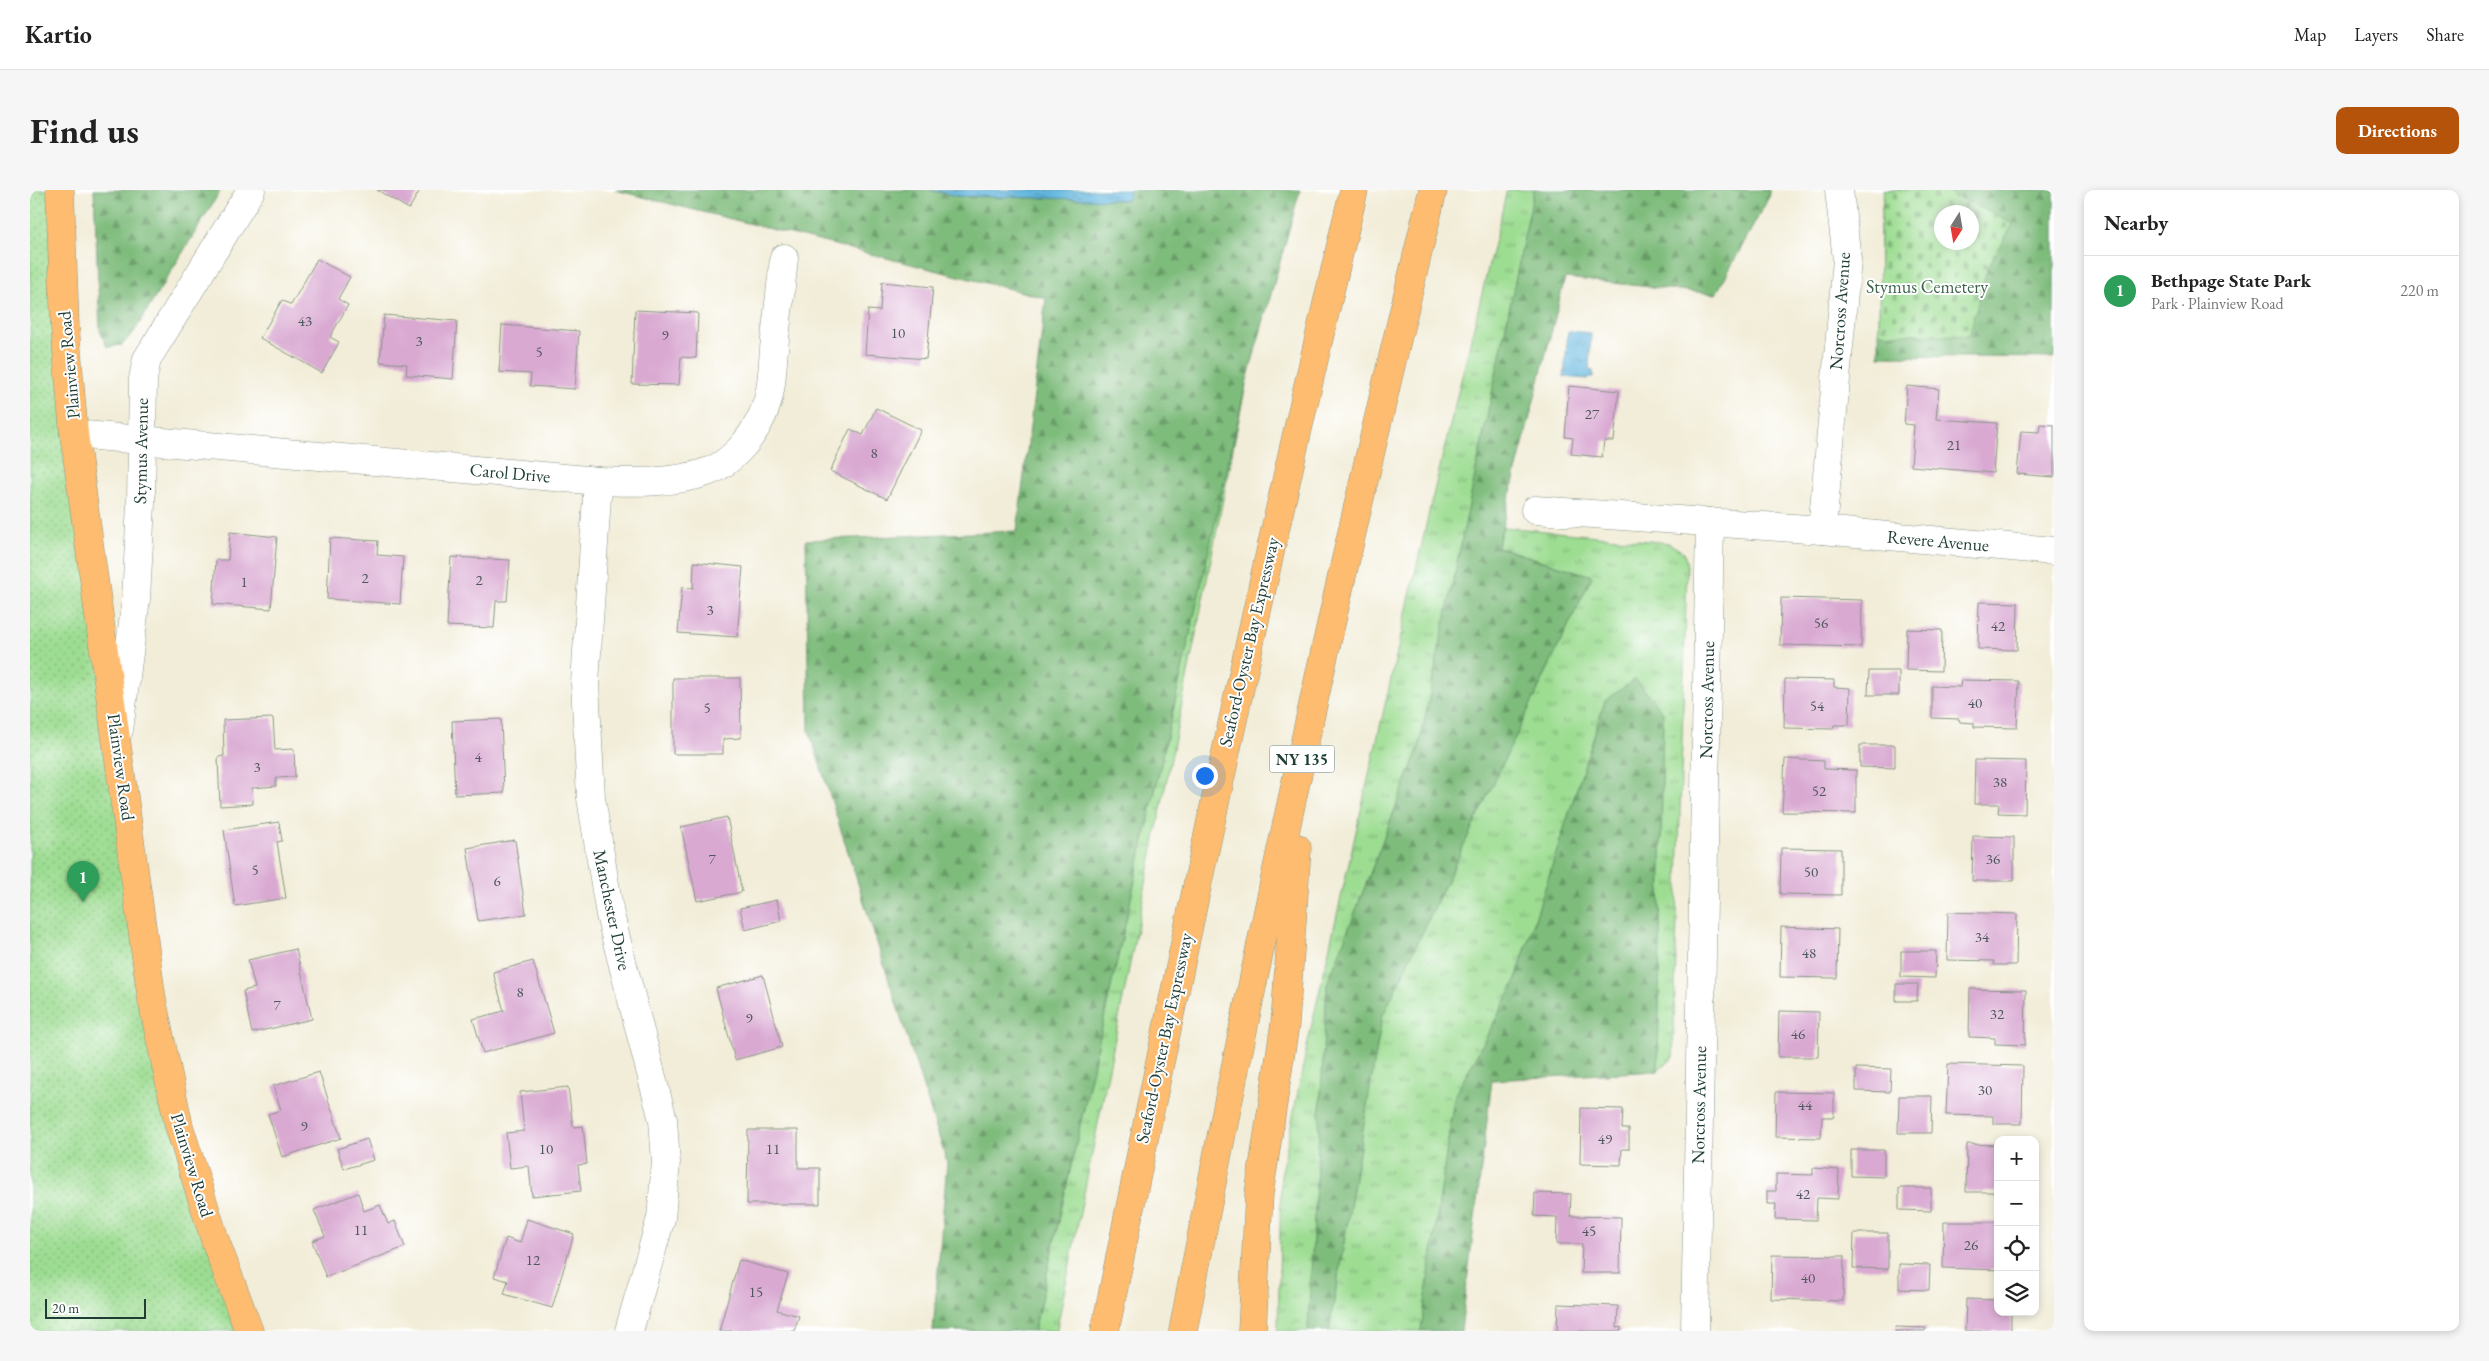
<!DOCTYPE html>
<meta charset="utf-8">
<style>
body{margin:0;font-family:"EB Garamond",serif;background:#f6f6f6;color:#222}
.controls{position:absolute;right:15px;bottom:15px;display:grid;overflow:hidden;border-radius:10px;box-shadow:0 2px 8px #0003}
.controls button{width:45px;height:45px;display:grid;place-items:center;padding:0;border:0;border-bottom:1px solid #e0e0e0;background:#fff;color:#222;font:25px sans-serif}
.compass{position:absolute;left:1904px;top:15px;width:45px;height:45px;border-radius:50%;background:#fff;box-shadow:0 2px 8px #0003;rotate:191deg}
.scale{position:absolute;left:15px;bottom:12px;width:101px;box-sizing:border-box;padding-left:5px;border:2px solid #1f3d34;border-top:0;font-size:14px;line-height:18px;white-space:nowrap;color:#1f3d34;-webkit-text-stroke:4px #fff;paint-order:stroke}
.you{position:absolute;left:1174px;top:585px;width:18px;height:18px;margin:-12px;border:4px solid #fff;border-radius:50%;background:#1a73e8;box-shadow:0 0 0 8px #1a73e833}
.badge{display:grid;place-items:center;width:32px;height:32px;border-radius:50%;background:#b45309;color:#fff;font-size:16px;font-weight:700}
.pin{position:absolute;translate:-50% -41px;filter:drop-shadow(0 1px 2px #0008)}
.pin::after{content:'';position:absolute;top:26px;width:18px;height:15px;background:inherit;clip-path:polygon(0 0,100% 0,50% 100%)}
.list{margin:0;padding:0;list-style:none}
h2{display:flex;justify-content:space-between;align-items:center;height:65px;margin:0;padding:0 20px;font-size:21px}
h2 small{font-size:16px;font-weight:400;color:#767676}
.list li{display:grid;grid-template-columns:32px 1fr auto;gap:15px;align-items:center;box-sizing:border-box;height:70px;padding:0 20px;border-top:1px solid #e0e0e0}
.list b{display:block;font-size:19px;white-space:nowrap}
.list p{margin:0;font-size:16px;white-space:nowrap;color:#767676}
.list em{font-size:16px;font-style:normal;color:#767676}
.icon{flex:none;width:28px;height:28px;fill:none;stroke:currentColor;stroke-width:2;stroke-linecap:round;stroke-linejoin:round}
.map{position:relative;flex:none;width:2024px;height:1141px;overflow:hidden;border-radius:10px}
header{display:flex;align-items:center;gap:30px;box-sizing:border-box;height:70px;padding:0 25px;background:#fff;border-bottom:1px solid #e0e0e0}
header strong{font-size:24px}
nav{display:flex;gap:28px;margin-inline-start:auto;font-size:18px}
.intro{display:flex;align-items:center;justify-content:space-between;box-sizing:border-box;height:120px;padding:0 30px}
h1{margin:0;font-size:35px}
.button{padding:12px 22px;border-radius:10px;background:#b45309;color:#fff;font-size:18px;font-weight:700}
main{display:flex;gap:30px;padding:0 30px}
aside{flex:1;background:#fff;border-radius:10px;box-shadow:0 2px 8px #0003}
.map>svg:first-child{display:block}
.grass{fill:url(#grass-tufts);stroke:#5e8d63}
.forest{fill:url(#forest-firs);stroke:#4e7c58;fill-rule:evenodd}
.cemetery{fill:url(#cemetery-stones);stroke:#5e8d63;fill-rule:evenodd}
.park{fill:url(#park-dots);stroke:#5e8d63}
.water{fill:url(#water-ripples);stroke:#407a89}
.building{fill:#d9a9d2}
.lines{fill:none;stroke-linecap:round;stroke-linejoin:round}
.street-casing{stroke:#889586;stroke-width:29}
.primary-casing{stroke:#889586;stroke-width:29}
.highway-casing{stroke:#889586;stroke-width:29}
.street{stroke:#fff;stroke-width:28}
.primary{stroke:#fdbc6f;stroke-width:28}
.highway{stroke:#fdbc6f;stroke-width:28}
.labels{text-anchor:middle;stroke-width:4;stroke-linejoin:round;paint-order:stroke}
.number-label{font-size:15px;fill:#4e585c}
.shield{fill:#fff;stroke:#627771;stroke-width:1}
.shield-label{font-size:16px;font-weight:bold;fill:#1f3d34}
.park-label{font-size:18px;fill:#3e654c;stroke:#fff}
.street-label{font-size:18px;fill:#1f3d34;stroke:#fff}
</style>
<header>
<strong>Kartio</strong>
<nav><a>Map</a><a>Layers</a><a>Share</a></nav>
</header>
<div class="intro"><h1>Find us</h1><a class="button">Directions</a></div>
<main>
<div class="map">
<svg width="2024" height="1141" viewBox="0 0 2024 1141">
<defs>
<pattern id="grass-tufts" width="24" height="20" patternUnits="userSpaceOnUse" patternTransform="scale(1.25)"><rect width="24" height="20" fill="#9ddd92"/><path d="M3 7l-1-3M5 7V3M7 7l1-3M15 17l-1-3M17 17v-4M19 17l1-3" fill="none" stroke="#7fb478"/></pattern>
<pattern id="forest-firs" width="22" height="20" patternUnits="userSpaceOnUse" patternTransform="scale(1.25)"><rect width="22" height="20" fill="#7ebc7c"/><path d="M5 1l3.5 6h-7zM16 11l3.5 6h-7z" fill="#679a66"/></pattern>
<pattern id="cemetery-stones" width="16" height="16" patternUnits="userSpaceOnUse" patternTransform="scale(1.25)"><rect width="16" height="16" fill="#9ddd92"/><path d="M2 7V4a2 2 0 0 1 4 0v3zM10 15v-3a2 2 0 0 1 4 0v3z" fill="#7fb478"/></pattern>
<pattern id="park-dots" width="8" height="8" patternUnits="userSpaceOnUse" patternTransform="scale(1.25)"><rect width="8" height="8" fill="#9ddd92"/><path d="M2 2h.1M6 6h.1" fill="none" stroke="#7fb478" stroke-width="1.8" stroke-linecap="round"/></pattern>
<pattern id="water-ripples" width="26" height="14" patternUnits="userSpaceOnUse" patternTransform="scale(1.25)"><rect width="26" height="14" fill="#62b6de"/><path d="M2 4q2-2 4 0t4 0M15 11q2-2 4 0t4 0" fill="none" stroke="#5095b5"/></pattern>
</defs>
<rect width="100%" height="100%" fill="#fff"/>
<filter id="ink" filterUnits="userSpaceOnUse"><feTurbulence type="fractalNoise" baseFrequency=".02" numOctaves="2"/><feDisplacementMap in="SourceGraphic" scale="10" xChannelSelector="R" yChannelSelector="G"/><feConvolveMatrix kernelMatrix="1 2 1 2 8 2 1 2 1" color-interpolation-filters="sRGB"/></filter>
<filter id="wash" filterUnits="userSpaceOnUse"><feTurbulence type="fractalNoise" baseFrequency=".0096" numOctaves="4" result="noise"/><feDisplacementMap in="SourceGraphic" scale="20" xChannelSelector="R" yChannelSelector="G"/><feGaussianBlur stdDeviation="1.12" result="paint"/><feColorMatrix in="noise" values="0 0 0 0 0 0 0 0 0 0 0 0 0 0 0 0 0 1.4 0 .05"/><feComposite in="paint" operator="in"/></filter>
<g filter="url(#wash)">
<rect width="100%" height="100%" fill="#f2edd8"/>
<!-- grass -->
<g class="grass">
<path d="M 1477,0 L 1504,0 L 1389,557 L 1297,795 L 1278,1141 L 1248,1141 L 1251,986 L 1277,856 L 1400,318 Z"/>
<path d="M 1216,194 L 1027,1138 L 1027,1141 L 1004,1141 Z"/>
<path d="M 1473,337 L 1639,353 L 1654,363 L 1657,375 L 1643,868 L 1628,881 L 1633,522 L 1575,511 L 1484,795 L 1424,908 L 1391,1141 L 1299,1141 L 1352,827 L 1562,386 L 1467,357 Z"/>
</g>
<!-- forest -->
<g class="forest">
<path d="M 64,0 L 191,0 L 104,142 L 92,155 L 77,157 L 70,141 Z"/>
<path d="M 585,0 L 899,0 L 927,6 L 1097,10 L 1100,0 L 1270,0 L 1216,194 L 1004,1141 L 903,1141 L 917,972 L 779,540 L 776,350 L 987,341 L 1016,108 Z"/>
<path d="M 1504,0 L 1739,0 L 1739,7 L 1686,104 L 1535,88 L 1467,357 L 1562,386 L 1352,827 L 1299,1141 L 1278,1141 L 1297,795 L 1389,557 Z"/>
<path d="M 1854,0 L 2024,0 L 2024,168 L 1849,166 L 1850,37 ZM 1912,22 L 1942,22 L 1942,52 L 1912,52 Z"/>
<path d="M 1605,489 L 1633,522 L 1628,881 L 1462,890 L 1431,1141 L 1391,1141 L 1424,908 L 1484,795 L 1575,511 Z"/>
</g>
<!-- cemetery -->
<path class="cemetery" d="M 1854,0 L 1914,0 L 1983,34 L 1957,79 L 1939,146 L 1849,143 L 1850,37 ZM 1912,22 L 1942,22 L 1942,52 L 1912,52 Z"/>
<!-- park -->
<path class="park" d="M 0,0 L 30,0 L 123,873 L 206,1141 L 0,1141 Z"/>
<!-- water -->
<g class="water">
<path d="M 900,0 L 1100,0 L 1098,10 L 927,6 Z"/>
<path d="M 1538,141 L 1561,143 L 1559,179 L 1563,180 L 1563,187 L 1558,187 L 1558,189 L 1534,187 Z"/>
</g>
<g id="blocks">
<!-- building -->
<g class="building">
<path d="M 347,0 L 390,0 L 379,19 Z"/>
<path d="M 287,69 L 320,87 L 308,109 L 318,115 L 300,147 L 309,152 L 292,183 L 230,148 L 252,110 L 261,115 Z"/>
<path d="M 852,92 L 903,97 L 896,169 L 835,164 L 838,120 L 850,121 Z"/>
<path d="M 605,120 L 668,123 L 666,168 L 651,167 L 649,195 L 602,194 Z"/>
<path d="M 354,125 L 427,131 L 423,189 L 376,185 L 377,174 L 350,172 Z"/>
<path d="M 472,135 L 549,141 L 545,199 L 500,196 L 501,184 L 469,182 Z"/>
<path d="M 1539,196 L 1589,201 L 1584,251 L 1574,251 L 1572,267 L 1541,264 L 1543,248 L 1535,247 Z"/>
<path d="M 1877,196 L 1909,199 L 1906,229 L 1967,233 L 1963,283 L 1881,276 L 1884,235 L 1874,234 Z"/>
<path d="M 846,218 L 891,240 L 857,309 L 800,281 L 820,239 L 833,245 Z"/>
<path d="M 2010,234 L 2024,235 L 2024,287 L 1987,284 L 1991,241 L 2009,242 Z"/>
<path d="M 200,342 L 247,347 L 241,419 L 183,414 L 186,370 L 198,370 Z"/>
<path d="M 300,348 L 348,351 L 347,365 L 373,367 L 370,414 L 297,409 Z"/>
<path d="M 421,367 L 480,370 L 477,411 L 466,411 L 464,438 L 417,436 Z"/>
<path d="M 664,372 L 713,377 L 707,447 L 648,443 L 652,397 L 663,398 Z"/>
<path d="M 1751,408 L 1832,410 L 1831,457 L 1750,455 Z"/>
<path d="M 1949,412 L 1988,413 L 1987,460 L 1948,459 Z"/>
<path d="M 1877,439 L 1912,440 L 1911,481 L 1876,480 Z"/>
<path d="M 1839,481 L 1869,481 L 1869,505 L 1838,505 Z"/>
<path d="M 643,488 L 710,488 L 711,548 L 693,549 L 693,564 L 643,564 Z"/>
<path d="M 1755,489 L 1804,490 L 1804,497 L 1820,498 L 1819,535 L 1804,535 L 1803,539 L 1754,538 Z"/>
<path d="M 1931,490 L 1989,491 L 1987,538 L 1944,537 L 1944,533 L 1930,532 L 1929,529 L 1902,528 L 1902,496 L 1930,497 Z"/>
<path d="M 243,528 L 245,560 L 264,559 L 265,587 L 246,588 L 246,596 L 222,598 L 223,614 L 190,616 L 188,567 L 194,566 L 193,530 Z"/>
<path d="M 471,529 L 474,603 L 425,605 L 422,531 Z"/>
<path d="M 1830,555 L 1865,555 L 1865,578 L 1830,577 Z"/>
<path d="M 1755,569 L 1794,571 L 1794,579 L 1826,580 L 1826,623 L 1752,622 Z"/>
<path d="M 1945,570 L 1996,571 L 1995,624 L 1968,623 L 1969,614 L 1944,614 Z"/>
<path d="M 697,627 L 712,702 L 667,711 L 651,637 Z"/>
<path d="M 249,632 L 252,651 L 247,652 L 256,708 L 205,716 L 194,640 Z"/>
<path d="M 1943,646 L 1984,647 L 1984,691 L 1942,691 Z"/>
<path d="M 485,650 L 496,724 L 448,731 L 437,658 Z"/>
<path d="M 1751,658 L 1811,659 L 1811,705 L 1750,704 Z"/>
<path d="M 747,710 L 751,731 L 715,740 L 710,718 Z"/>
<path d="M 1918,722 L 1987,724 L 1986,775 L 1964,775 L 1964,771 L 1917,770 Z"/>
<path d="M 1751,737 L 1808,739 L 1807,788 L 1750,787 Z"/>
<path d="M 266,759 L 282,829 L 222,843 L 213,801 L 225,798 L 218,770 Z"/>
<path d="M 1871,761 L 1906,761 L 1905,788 L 1871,787 Z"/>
<path d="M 503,771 L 524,843 L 453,863 L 443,829 L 474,821 L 463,782 Z"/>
<path d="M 733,785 L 752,857 L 705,870 L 686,798 Z"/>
<path d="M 1866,794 L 1888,794 L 1887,811 L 1866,811 Z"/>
<path d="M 1940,799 L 1996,800 L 1995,855 L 1965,854 L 1965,848 L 1939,847 Z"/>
<path d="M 1749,821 L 1789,822 L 1788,867 L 1748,867 Z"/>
<path d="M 1918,874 L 1993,876 L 1992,934 L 1963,934 L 1963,926 L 1916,925 Z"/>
<path d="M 1826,878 L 1861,879 L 1860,902 L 1826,901 Z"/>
<path d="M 289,882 L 311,948 L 252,967 L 238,924 L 251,920 L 243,896 Z"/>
<path d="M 538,897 L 543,937 L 553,936 L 557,974 L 548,975 L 551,1001 L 502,1006 L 499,976 L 480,978 L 476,943 L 494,941 L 490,902 Z"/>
<path d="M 1746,902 L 1804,903 L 1804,927 L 1792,927 L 1791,948 L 1745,947 Z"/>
<path d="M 1869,906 L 1902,906 L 1901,943 L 1868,943 Z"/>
<path d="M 1551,918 L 1593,919 L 1592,939 L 1599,939 L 1599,959 L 1592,959 L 1591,975 L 1550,974 Z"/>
<path d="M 718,940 L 768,940 L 768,978 L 790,978 L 790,1014 L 717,1014 Z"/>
<path d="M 337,949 L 344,970 L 314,979 L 307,959 Z"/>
<path d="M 1937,954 L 1968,955 L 1968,1002 L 1936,1002 Z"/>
<path d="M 1821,960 L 1854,960 L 1854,987 L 1821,986 Z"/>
<path d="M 1783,978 L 1809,980 L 1808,1009 L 1787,1008 L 1786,1030 L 1745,1029 L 1746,1014 L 1737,1014 L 1737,1001 L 1746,1001 L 1746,984 L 1783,985 Z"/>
<path d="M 1869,998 L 1901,998 L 1901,1021 L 1869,1020 Z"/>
<path d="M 328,1003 L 334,1021 L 350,1015 L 358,1034 L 365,1031 L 375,1057 L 296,1087 L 282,1051 L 295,1046 L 284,1020 Z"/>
<path d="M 1505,1003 L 1541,1004 L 1540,1026 L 1591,1027 L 1590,1083 L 1551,1083 L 1552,1054 L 1526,1054 L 1527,1027 L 1504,1026 Z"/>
<path d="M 497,1029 L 544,1044 L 522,1118 L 474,1104 L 478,1091 L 464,1087 L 476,1048 L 490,1053 Z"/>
<path d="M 1914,1032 L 1968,1032 L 1968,1080 L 1913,1078 Z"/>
<path d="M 1824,1043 L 1858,1043 L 1858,1079 L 1823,1078 Z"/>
<path d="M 1742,1065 L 1814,1066 L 1813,1111 L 1741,1109 Z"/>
<path d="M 709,1070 L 758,1084 L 747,1120 L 769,1126 L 764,1141 L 689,1141 Z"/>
<path d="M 1869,1074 L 1900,1075 L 1899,1100 L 1869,1099 Z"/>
<path d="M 1936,1109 L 1968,1110 L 1968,1122 L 1981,1122 L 1981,1141 L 1935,1141 Z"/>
<path d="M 1528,1114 L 1588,1116 L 1587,1138 L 1591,1137 L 1591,1141 L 1527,1141 Z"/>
<path d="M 1866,1137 L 1896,1138 L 1895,1141 L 1865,1141 Z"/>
</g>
</g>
</g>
<g filter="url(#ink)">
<use href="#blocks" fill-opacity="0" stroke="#889586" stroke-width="1"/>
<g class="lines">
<!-- street casing -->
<g class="street-casing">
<g id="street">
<path d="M 44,244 L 568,291 C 604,292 642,294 677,282 C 701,274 722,248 732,226 C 742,206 742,181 744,159 C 747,129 751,98 754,68"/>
<path d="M 568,291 L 555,493 L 561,608 L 580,725 L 633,930 L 636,972 L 631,1028 L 599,1141"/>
<path d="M 1505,320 L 1792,340 L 2024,361"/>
<path d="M 1792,340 L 1817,70 L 1809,0"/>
<path d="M 89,540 L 106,409 L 111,314 L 113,189 L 117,169 L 221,0"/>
<path d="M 1665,1141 L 1680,332"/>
</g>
</g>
<!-- primary casing -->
<g class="primary-casing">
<path id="primary" d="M 30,0 L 35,137 L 44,244 L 122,810 L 149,936 L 185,1050 L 219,1141"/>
</g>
<!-- highway casing -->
<g class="highway-casing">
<g id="highway">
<path d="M 1075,1141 C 1152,759 1233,379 1324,0"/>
<path d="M 1153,1141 C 1226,759 1311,378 1403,0"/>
<path d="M 1222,1141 L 1229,1004 L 1255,834 L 1267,658"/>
</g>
</g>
<!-- street -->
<use href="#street" class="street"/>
<!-- primary -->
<use href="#primary" class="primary"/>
<!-- highway -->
<use href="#highway" class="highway"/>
</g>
</g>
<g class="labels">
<!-- number labels -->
<g class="number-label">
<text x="275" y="136">43</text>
<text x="868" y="148">10</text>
<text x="635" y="150">9</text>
<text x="389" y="156">3</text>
<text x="509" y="167">5</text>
<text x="1562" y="229">27</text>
<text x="1924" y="260">21</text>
<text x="844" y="268">8</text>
<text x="335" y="393">2</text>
<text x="449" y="395">2</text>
<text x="214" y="397">1</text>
<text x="680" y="425">3</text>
<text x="1791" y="438">56</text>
<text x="1968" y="441">42</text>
<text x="1945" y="518">40</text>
<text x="1787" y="521">54</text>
<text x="677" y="523">5</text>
<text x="448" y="572">4</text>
<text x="227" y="582">3</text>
<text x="1970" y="597">38</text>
<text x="1789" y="606">52</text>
<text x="682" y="674">7</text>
<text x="1963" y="674">36</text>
<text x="225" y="685">5</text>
<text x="1781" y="687">50</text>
<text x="467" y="696">6</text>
<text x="1952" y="752">34</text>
<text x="1779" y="768">48</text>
<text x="490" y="807">8</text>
<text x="247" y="820">7</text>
<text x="1967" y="829">32</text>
<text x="719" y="833">9</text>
<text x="1768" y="849">46</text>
<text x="1955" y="905">30</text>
<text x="1775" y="920">44</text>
<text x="274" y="941">9</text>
<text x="1575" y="954">49</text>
<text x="516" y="964">10</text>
<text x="743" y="964">11</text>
<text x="1773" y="1009">42</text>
<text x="331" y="1045">11</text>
<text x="1559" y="1046">45</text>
<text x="1941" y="1060">26</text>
<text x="503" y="1075">12</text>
<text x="1778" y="1093">40</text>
<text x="726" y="1107">15</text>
</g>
<!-- shield labels -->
<rect class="shield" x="1239.5" y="555.5" width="65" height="27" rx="4"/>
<g class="shield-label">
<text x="1272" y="575">NY 135</text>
</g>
<!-- park labels -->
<g class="park-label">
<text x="1897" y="103">Stymus Cemetery</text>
</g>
<!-- street labels -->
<g class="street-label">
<text transform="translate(1810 121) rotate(-86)" y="6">Norcross Avenue</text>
<text transform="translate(39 175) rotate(-95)" y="6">Plainview Road</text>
<text transform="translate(111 261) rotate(-89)" y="6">Stymus Avenue</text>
<text transform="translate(480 283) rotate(5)" y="6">Carol Drive</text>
<text transform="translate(1908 351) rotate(5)" y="6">Revere Avenue</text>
<text transform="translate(1219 452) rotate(-77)" y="6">Seaford-Oyster Bay Expressway</text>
<text transform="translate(1677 510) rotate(-89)" y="6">Norcross Avenue</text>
<text transform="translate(91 577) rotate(82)" y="6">Plainview Road</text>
<text transform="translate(582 720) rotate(78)" y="6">Manchester Drive</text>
<text transform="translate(1134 848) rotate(-78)" y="6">Seaford-Oyster Bay Expressway</text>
<text transform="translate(1669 915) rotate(-89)" y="6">Norcross Avenue</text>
<text transform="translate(162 975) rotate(73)" y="6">Plainview Road</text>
</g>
</g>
</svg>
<div class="controls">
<button>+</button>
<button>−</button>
<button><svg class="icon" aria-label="locate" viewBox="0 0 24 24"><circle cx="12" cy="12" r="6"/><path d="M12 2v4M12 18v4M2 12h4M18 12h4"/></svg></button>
<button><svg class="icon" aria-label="layers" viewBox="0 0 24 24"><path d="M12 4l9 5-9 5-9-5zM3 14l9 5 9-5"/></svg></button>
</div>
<svg class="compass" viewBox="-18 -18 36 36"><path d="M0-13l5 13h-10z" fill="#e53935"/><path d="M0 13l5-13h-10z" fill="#767676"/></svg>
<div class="scale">20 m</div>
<div class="you"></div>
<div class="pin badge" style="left:53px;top:712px;background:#2e9e5b">1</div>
</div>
<aside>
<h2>Nearby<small></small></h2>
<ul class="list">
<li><span class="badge" style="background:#2e9e5b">1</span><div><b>Bethpage State Park</b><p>Park · Plainview Road</p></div><em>220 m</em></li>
</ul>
</aside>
</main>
